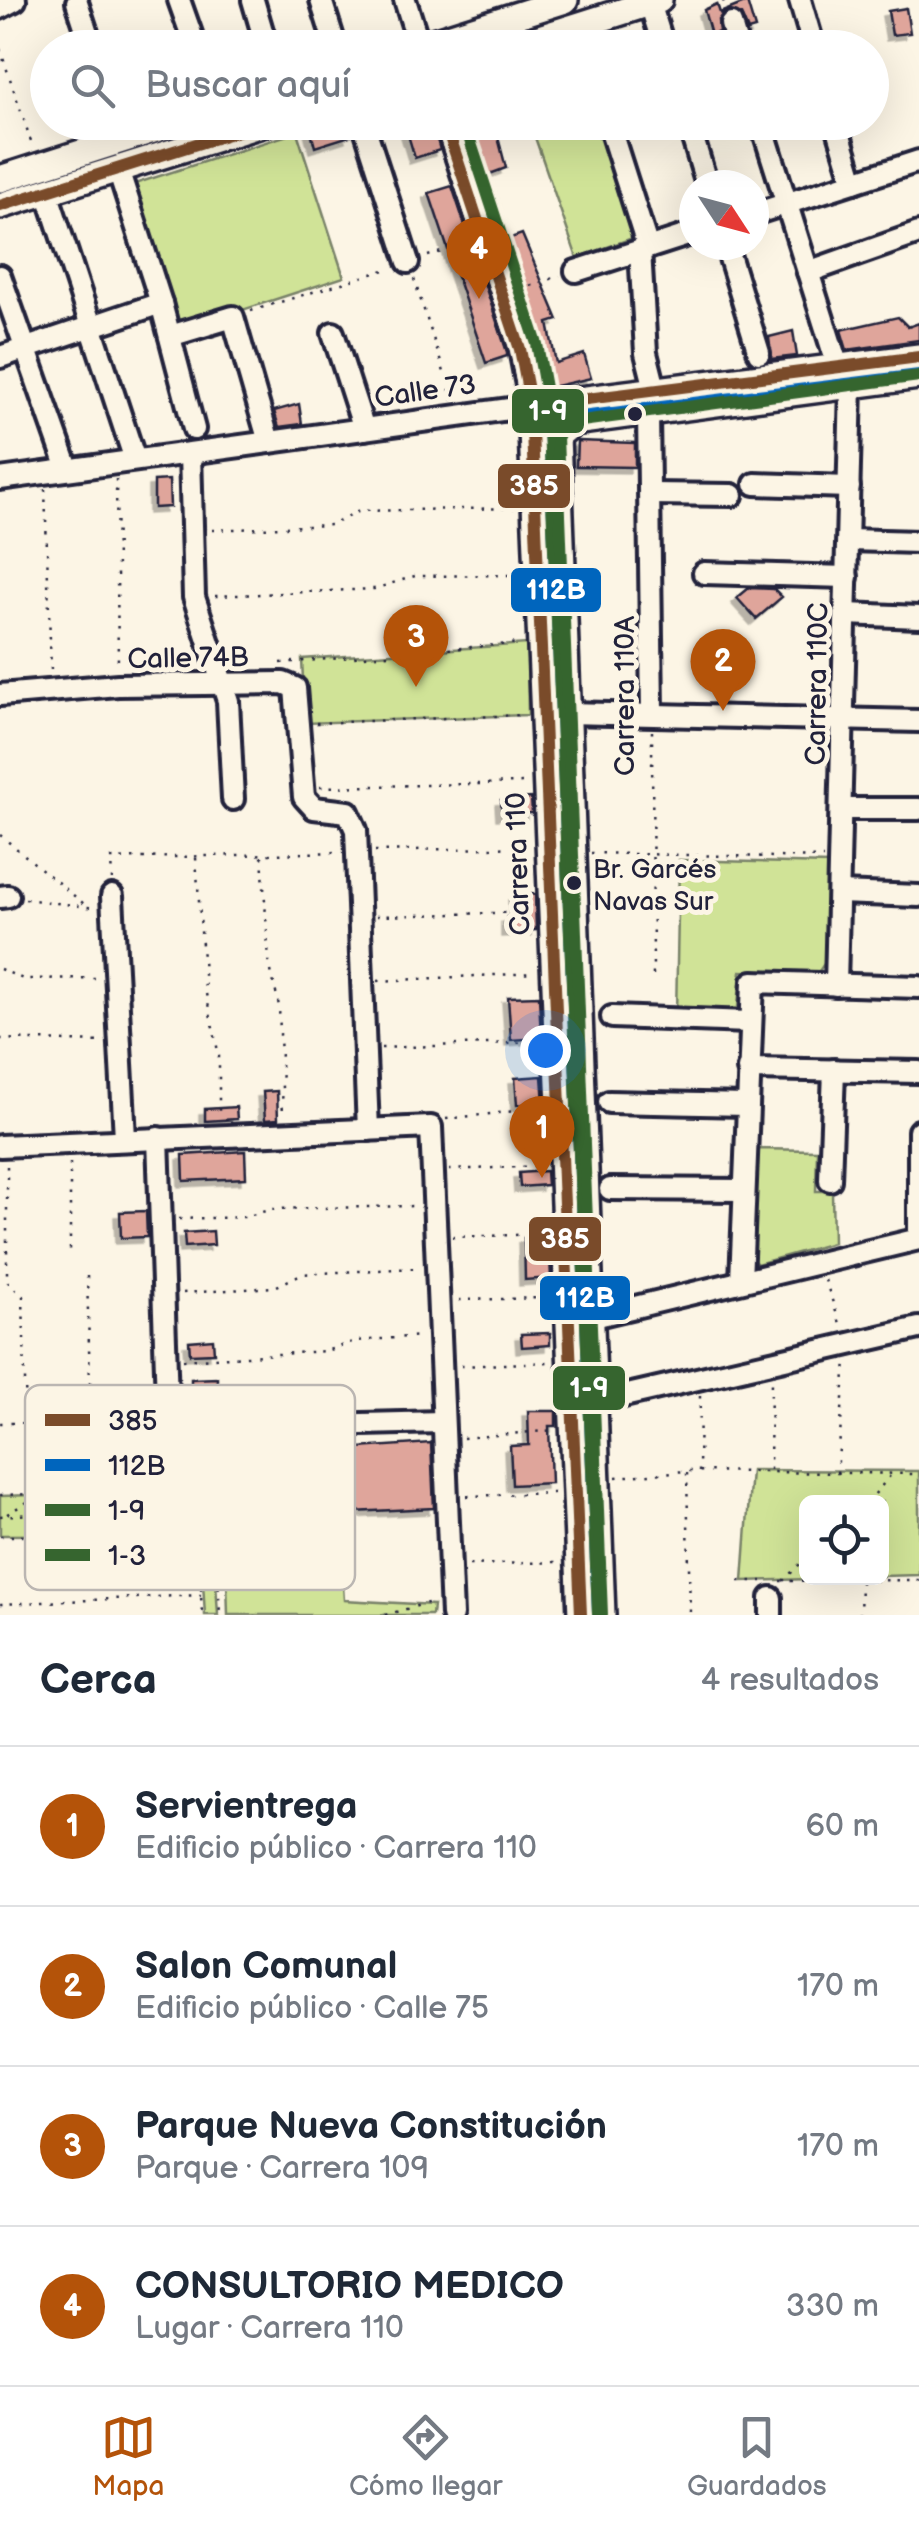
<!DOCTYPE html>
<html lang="es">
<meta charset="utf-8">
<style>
body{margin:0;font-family:"Balsamiq Sans",sans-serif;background:#f2f2f3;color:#1f2937}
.controls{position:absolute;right:30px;bottom:30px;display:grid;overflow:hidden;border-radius:15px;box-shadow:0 10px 40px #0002}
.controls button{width:90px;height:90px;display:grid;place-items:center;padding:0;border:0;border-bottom:2px solid #e0e1e3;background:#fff;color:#1f2937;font:50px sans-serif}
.compass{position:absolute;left:679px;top:170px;width:90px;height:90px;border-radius:50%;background:#fff;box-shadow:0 10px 40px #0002;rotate:126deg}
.you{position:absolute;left:545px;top:1050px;width:35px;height:35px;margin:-25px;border:8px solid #fff;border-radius:50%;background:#1a73e8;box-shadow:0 0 0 15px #1a73e833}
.badge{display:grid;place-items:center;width:65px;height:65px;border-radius:50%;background:#b45309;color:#fff;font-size:32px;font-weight:700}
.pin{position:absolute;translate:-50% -82px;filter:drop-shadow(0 2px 5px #0008)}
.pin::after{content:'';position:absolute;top:52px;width:35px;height:30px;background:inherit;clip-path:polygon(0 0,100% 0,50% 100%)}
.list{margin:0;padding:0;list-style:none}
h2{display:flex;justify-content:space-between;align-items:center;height:130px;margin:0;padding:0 40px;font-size:42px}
h2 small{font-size:32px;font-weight:400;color:#747a83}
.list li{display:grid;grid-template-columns:65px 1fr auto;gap:30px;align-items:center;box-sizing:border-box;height:160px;padding:0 40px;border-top:2px solid #e0e1e3}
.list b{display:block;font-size:38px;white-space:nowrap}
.list p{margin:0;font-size:32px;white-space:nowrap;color:#747a83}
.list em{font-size:32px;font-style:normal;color:#747a83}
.icon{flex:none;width:55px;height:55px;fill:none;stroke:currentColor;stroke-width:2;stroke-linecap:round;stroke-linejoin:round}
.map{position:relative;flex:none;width:919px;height:1615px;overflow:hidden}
.search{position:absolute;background:#fff;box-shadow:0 10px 40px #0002;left:30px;right:30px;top:30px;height:110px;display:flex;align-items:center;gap:25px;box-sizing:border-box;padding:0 35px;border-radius:55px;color:#747a83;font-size:38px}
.sheet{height:770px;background:#fff}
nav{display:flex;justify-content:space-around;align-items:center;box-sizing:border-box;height:140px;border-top:2px solid #e0e1e3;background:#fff;font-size:28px;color:#747a83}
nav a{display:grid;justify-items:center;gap:5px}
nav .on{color:#b45309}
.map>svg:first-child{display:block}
.green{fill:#d0e397;stroke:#798269;stroke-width:2.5}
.building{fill:#dfa59b;stroke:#22223b;stroke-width:2.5;filter:url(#shadow)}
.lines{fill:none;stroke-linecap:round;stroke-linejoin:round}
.minor-casing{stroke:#22223b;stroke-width:28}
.major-casing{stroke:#22223b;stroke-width:32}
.path{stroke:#22223b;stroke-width:2.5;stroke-dasharray:2.5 8;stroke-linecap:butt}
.minor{stroke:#fcf5e5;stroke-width:20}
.major{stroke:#fcf5e5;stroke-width:25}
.bus-1-casing{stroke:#fcf5e5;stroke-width:20}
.bus-2-casing{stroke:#fcf5e5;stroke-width:20}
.bus-3-casing{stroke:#fcf5e5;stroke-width:20}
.bus-4-casing{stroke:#fcf5e5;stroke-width:20}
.bus-1{stroke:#7a4b2a;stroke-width:12}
.bus-2{stroke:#0065bd;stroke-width:12}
.bus-3{stroke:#36652f;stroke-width:12}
.bus-4{stroke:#36652f;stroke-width:12}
.bus-dot{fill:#22223b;stroke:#fcf5e5;stroke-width:4}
.labels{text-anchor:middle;stroke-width:10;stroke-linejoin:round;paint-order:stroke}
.bus-label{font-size:26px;fill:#22223b;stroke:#fcf5e5;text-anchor:start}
.street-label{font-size:28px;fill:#22223b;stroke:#fcf5e5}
.key{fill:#fcf5e5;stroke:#bbb6b2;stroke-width:2.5}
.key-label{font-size:28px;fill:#22223b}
.line-badge{stroke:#fcf5e5;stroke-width:4}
.badge-label{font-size:28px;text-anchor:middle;font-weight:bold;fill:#fff}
</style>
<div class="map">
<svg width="919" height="1615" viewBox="0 0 919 1615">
<defs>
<filter id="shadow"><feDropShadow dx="-5.5" dy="5.5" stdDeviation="0" flood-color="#0004"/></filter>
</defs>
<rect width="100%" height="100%" fill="#fcf5e5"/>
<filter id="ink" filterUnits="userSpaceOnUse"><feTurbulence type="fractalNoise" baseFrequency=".01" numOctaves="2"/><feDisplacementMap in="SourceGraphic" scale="20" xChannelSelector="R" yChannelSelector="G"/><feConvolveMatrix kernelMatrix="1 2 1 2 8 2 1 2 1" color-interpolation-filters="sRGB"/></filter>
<g filter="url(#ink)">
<!-- green -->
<g class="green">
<path d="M 530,123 L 598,123 L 638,236 L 577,258 Z"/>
<path d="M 297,132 L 344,277 L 175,332 L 128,186 Z"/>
<path d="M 527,644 L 528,715 L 305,723 L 302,659 Z"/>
<path d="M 679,860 L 829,864 L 826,961 L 817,974 L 741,971 L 737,1019 L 676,1016 Z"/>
<path d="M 753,1149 L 817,1150 L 816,1191 L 832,1191 L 833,1243 L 757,1264 L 748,1254 Z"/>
<path d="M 170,1460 L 176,1460 L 179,1508 L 191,1508 L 192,1534 L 0,1535 L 0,1496 L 171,1491 Z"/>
<path d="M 751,1470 L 919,1471 L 919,1575 L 882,1576 L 882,1502 L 806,1502 L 806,1578 L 845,1578 L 743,1581 Z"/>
<path d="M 200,1534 L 213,1534 L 218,1615 L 205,1615 Z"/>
<path d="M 342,1572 L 344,1600 L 433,1605 L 432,1615 L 228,1615 L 227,1580 Z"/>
</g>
<!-- building -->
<g class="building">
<path d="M 747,2 L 755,29 L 748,31 L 741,15 L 728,11 L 718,20 L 719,32 L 711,35 L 704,10 L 717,4 L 720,13 Z"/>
<path d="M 906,8 L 910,33 L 892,35 L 888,11 Z"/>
<path d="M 327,122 L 346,122 L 350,136 L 315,147 L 310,128 Z"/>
<path d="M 404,122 L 432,122 L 440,150 L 415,158 Z"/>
<path d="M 463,122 L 494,122 L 506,168 L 479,178 Z"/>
<path d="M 452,186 L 507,352 L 507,356 L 486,363 L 429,193 Z"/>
<path d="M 522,234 L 558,320 L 548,323 L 556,363 L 584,354 L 591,378 L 547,388 L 499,242 Z"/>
<path d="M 898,317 L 908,327 L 919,323 L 919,340 L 847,350 L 841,330 Z"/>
<path d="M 793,331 L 797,356 L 771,359 L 769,337 Z"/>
<path d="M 299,404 L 302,424 L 279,427 L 274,411 Z"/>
<path d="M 577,441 L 635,443 L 635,467 L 576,466 Z"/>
<path d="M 169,480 L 170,507 L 154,508 L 154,481 Z"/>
<path d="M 749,588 L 774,589 L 782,597 L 756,619 L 737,598 Z"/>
<path d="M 531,798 L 532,813 L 502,814 L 501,800 Z"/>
<path d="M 535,894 L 536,930 L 507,931 L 507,917 L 515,916 L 514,895 Z"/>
<path d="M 539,996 L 541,1038 L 511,1040 L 508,997 Z"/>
<path d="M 542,1076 L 544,1103 L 517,1105 L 515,1078 Z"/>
<path d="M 277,1091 L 278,1119 L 265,1120 L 263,1092 Z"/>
<path d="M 236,1107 L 237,1119 L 205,1121 L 205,1109 Z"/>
<path d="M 245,1151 L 246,1178 L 184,1181 L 183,1155 Z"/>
<path d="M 546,1171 L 547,1185 L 520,1187 L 519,1173 Z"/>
<path d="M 146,1211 L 147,1237 L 121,1238 L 120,1212 Z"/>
<path d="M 213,1231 L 214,1245 L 185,1247 L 184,1233 Z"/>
<path d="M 549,1236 L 551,1278 L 525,1280 L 524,1238 Z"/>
<path d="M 550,1333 L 550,1345 L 522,1347 L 521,1334 Z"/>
<path d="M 213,1339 L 214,1353 L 190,1354 L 189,1341 Z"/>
<path d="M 217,1378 L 217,1391 L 191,1392 L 191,1379 Z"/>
<path d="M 528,1411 L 556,1411 L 556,1426 L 549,1426 L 551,1483 L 512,1485 L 510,1446 L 529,1445 Z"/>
<path d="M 431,1443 L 434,1508 L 292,1515 L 295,1572 L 221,1578 L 218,1533 L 224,1533 L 223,1504 L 240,1503 L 238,1456 Z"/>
</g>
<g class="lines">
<!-- minor casing -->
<g class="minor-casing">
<g id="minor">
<path d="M 179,0 L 196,48"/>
<path d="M 253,0 L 267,48"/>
<path d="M 321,0 L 336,48"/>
<path d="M 405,0 L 420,48"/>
<path d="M 800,0 L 814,48"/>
<path d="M 77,2 L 92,48"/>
<path d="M 650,3 L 664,48"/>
<path d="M 0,8 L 15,0"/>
<path d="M 731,24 L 738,48"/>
<path d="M 579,35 L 583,48"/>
<path d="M 363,122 L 408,262"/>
<path d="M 608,122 L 648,248"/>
<path d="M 688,122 L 707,185"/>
<path d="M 761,122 L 838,367"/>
<path d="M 836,122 L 854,182"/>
<path d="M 118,169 L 161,303 L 194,429"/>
<path d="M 47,192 L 135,460"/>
<path d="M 754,214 L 919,161"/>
<path d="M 726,245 L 759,353"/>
<path d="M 640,250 L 646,353 L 655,389"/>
<path d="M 576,271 L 694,233"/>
<path d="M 808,272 L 919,233"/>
<path d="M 0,276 L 68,469"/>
<path d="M 333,333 L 364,429"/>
<path d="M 170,336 L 233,317 L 269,442"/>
<path d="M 0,357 L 161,303"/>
<path d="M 648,413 L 652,712"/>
<path d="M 190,453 L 194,597 L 228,701 L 233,799"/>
<path d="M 0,479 L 531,406 L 520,349 L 445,122"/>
<path d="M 755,484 L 849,487"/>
<path d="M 650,494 L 732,495"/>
<path d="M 848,540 L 919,542"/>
<path d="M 704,573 L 847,577"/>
<path d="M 846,614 L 919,617"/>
<path d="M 0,695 L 118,685 L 283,683 L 295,688 L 304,797 L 314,808 L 348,812 L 356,830 L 368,1130"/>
<path d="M 566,713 L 919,721"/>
<path d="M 841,809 L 919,809"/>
<path d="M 839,893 L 919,896"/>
<path d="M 112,896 L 125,1138"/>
<path d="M 0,897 L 8,896"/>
<path d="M 836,985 L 851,385"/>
<path d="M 612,1017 L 749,1022"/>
<path d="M 748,1069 L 919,1072"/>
<path d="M 609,1102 L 746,1105"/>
<path d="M 158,1138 L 168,1429 L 442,1422"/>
<path d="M 0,1146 L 431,1127 L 452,1615"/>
<path d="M 830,1180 L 834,1070"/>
<path d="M 610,1189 L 744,1190"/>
<path d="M 919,1239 L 919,1131"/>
<path d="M 741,1281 L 753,982 L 919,987"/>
<path d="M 589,1318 L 919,1239"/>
<path d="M 593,1403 L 919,1328"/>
<path d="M 771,1598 L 771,1615"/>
</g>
</g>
<!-- major casing -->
<g class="major-casing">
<g id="major">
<path d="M 414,48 L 565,0"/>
<path d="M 508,48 L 659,0"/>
<path d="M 0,179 L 178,122"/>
<path d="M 0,206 L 268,122"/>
<path d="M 581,1615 L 531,406 L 919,357"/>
<path d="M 602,1615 L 557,436 L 574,422 L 919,376"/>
</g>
</g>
<!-- path -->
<g class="path">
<path d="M 723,0 L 726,9"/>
<path d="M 0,49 L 33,147"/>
<path d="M 428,256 L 468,244"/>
<path d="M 414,279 L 453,400"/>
<path d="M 520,289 L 560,276"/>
<path d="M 251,311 L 391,268"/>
<path d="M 116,479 L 118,666"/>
<path d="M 45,489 L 51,671"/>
<path d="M 212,530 L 331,525 L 359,511 L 514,508"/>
<path d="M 215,596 L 374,589 L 415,576 L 515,575"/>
<path d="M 281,663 L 521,643"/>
<path d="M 316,723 L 523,715"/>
<path d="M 652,731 L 653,980"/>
<path d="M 320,787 L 527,783"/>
<path d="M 0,835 L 89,908"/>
<path d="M 375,851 L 526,847"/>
<path d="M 591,853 L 823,858"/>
<path d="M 262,856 L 269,962 L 279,1006 L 283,1116"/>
<path d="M 196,858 L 205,989 L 219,1056 L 219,1118"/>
<path d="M 112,880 L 111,859 L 337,852"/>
<path d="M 25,899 L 96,908"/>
<path d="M 376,916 L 533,912"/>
<path d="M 0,969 L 23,979 L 100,978"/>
<path d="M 378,981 L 535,973"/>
<path d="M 0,1039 L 103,1042"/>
<path d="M 381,1048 L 538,1042"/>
<path d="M 446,1119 L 542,1108"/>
<path d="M 70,1163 L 70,1250"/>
<path d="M 7,1166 L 7,1281 L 23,1296 L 26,1422"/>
<path d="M 449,1170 L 541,1166"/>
<path d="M 179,1219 L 245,1217 L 272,1209 L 415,1206"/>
<path d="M 452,1237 L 544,1234"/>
<path d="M 87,1276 L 91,1419"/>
<path d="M 825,1280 L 842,1329"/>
<path d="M 183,1293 L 275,1287 L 301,1274 L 416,1268"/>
<path d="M 459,1300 L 546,1298"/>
<path d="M 183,1360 L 326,1351 L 355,1341 L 422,1336"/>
<path d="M 461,1366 L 548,1362"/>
<path d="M 0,1423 L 148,1422"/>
<path d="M 463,1438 L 555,1430"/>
<path d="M 770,1470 L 771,1378"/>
<path d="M 699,1472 L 700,1395"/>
<path d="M 687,1473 L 690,1615"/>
<path d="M 837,1473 L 846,1361"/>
<path d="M 616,1477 L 686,1471 L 919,1474"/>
<path d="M 0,1495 L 168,1490"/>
<path d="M 467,1496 L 554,1493"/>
<path d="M 868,1502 L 890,1476"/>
<path d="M 7,1514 L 39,1495"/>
<path d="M 0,1516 L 159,1506 L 168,1496 L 168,1446"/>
<path d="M 216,1534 L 220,1615"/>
<path d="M 198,1535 L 202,1615"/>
<path d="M 0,1536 L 192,1535"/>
<path d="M 469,1565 L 556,1562"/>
<path d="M 739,1581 L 762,1581"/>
<path d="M 780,1581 L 919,1580"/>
<path d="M 783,1581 L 806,1558"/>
<path d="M 0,1604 L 201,1595"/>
<path d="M 385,1615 L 431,1602"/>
<path d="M 860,1615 L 861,1582"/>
</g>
<!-- minor -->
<use href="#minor" class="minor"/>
<!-- major -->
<use href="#major" class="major"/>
<!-- bus-1 casing -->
<g class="bus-1-casing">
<g id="bus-1">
<path d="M 445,122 L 520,349 L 531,406 L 581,1615"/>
<path d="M 0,206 L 266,122"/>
<path d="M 531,406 L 919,357"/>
</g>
</g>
<!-- bus-2 casing -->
<g class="bus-2-casing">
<path id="bus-2" d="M 598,1614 L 549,421 L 919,375"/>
</g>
<!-- bus-3 casing -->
<g class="bus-3-casing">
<path id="bus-3" d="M 464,122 L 537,344 L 548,404 L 598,1614"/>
</g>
<!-- bus-4 casing -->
<g class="bus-4-casing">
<path id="bus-4" d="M 602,1615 L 557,436 L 574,422 L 919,376"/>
</g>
<!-- bus-1 -->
<use href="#bus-1" class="bus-1"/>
<!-- bus-2 -->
<use href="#bus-2" class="bus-2"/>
<!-- bus-3 -->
<use href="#bus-3" class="bus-3"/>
<!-- bus-4 -->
<use href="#bus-4" class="bus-4"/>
</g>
</g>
<!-- markers -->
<g class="bus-dot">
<circle cx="635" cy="414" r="9"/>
<circle cx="574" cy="883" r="9"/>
</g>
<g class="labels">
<!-- bus labels -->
<g class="bus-label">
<text x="593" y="878">Br. Garcés<tspan x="593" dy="32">Navas Sur</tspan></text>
</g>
<!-- street labels -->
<g class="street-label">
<text transform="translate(425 390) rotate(-8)" y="10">Calle 73</text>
<text transform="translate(188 657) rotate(-1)" y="10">Calle 74B</text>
<text transform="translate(816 684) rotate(-89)" y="10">Carrera 110C</text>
<text transform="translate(624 696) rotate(-90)" y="10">Carrera 110A</text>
<text transform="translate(517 864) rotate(-92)" y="10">Carrera 110</text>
</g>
</g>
<!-- legend -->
<rect x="25" y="1385" width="330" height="205" rx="15" class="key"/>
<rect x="45" y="1414" width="45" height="12" fill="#7a4b2a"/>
<rect x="45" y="1459" width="45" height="12" fill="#0065bd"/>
<rect x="45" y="1504" width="45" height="12" fill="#36652f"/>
<rect x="45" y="1549" width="45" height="12" fill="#36652f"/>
<g class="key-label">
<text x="108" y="1430">385</text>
<text x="108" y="1475">112B</text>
<text x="108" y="1520">1-9</text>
<text x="108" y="1565">1-3</text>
</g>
<g class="line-badge">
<rect x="510" y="387" width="76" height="48" rx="10" fill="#36652f"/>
<rect x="496" y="462" width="76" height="48" rx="10" fill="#7a4b2a"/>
<rect x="509" y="566" width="94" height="48" rx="10" fill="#0065bd"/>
<rect x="527" y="1215" width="76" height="48" rx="10" fill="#7a4b2a"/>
<rect x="538" y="1274" width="94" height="48" rx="10" fill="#0065bd"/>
<rect x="551" y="1364" width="76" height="48" rx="10" fill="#36652f"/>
</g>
<g class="badge-label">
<text x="548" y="420">1-9</text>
<text x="534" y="495">385</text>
<text x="556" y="599">112B</text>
<text x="565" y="1248">385</text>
<text x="585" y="1307">112B</text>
<text x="589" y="1397">1-9</text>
</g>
</svg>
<div class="controls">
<button><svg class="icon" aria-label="locate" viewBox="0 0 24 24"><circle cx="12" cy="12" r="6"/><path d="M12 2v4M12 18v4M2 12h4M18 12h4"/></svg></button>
</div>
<svg class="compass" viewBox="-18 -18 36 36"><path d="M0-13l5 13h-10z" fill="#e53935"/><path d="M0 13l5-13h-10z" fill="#747a83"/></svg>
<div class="you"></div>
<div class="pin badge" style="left:542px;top:1178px">1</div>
<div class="pin badge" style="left:723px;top:711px">2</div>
<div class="pin badge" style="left:416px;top:687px">3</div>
<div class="pin badge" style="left:479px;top:299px">4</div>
<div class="search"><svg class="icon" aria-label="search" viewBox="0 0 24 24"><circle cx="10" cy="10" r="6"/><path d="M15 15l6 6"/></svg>Buscar aquí</div>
</div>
<section class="sheet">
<h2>Cerca<small>4 resultados</small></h2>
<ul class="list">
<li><span class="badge">1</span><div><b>Servientrega</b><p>Edificio público · Carrera 110</p></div><em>60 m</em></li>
<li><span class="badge">2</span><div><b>Salon Comunal</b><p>Edificio público · Calle 75</p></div><em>170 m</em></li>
<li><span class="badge">3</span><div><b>Parque Nueva Constitución</b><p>Parque · Carrera 109</p></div><em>170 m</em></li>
<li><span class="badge">4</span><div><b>CONSULTORIO MEDICO</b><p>Lugar · Carrera 110</p></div><em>330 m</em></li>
</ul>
</section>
<nav>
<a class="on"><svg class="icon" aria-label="map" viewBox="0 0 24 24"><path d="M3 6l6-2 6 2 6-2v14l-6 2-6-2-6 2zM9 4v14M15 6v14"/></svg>Mapa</a>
<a><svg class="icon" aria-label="directions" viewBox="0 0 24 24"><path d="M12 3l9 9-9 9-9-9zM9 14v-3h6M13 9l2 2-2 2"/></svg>Cómo llegar</a>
<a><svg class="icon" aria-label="saved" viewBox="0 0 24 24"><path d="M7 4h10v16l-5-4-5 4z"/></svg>Guardados</a>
</nav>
